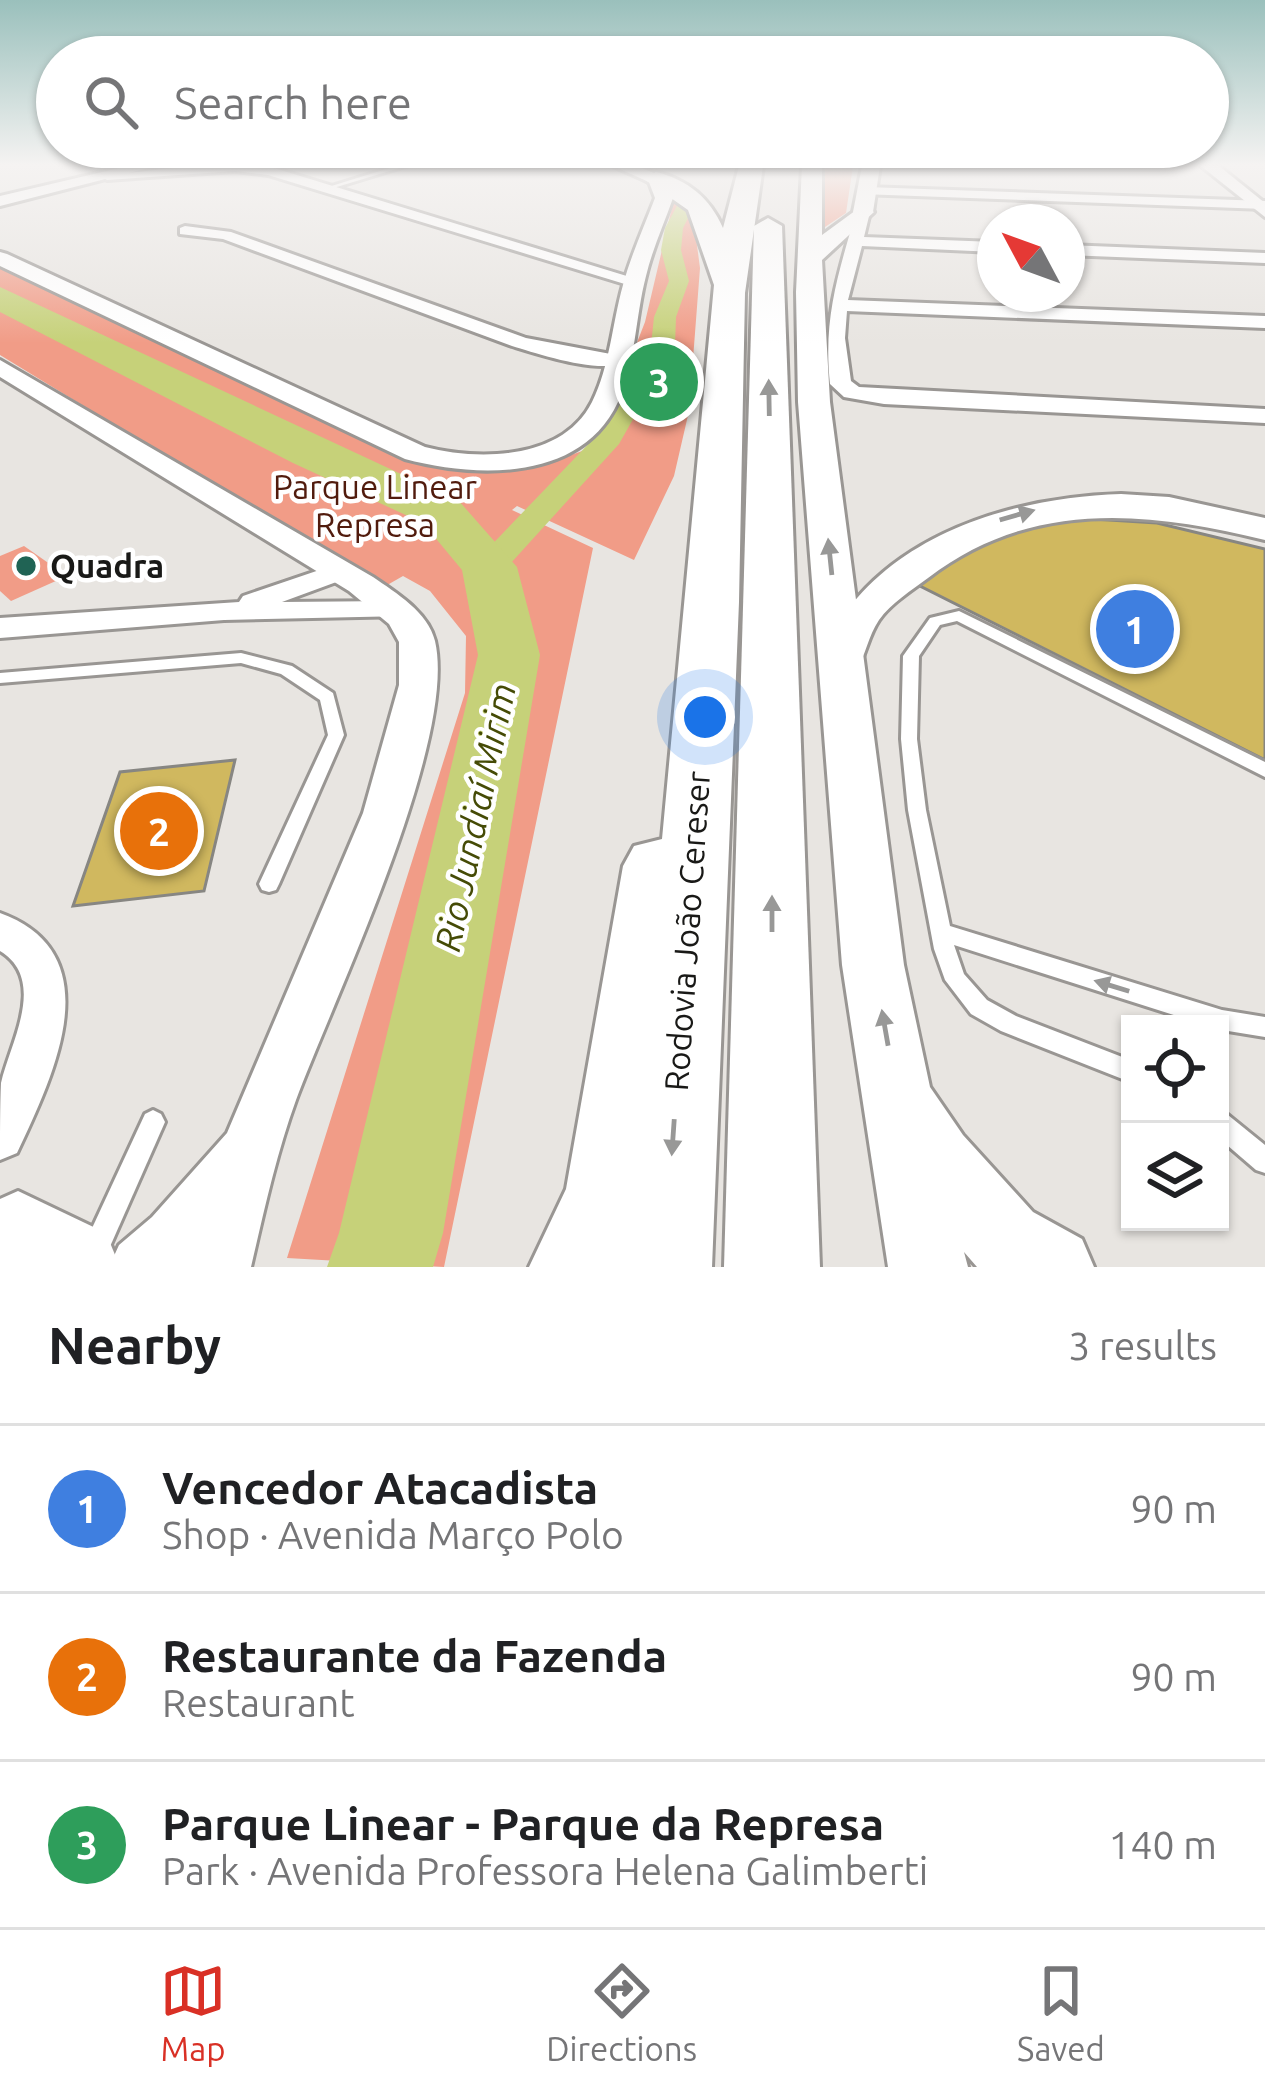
<!DOCTYPE html>
<meta charset="utf-8">
<style>
body{margin:0;font-family:Ubuntu,sans-serif;background:#f2f2f2;color:#202124}
.controls{position:absolute;right:36px;bottom:36px;display:grid;overflow:hidden;border-radius:0px;box-shadow:0 3px 9px #0004}
.controls button{width:108px;height:108px;display:grid;place-items:center;padding:0;border:0;border-bottom:3px solid #e0e0e0;background:#fff;color:#202124;font:60px sans-serif}
.compass{position:absolute;left:977px;top:204px;width:108px;height:108px;border-radius:50%;background:#fff;box-shadow:0 3px 9px #0004;rotate:311deg}
.you{position:absolute;left:705px;top:717px;width:42px;height:42px;margin:-30px;border:9px solid #fff;border-radius:50%;background:#1a73e8;box-shadow:0 0 0 18px #1a73e833}
.badge{display:grid;place-items:center;width:78px;height:78px;border-radius:50%;background:#d93025;color:#fff;font-size:39px;font-weight:700}
.pin{position:absolute;translate:-50% -50%;border:6px solid #fff;box-shadow:0 3px 12px #0006}
.list{margin:0;padding:0;list-style:none}
h2{display:flex;justify-content:space-between;align-items:center;height:156px;margin:0;padding:0 48px;font-size:51px}
h2 small{font-size:39px;font-weight:400;color:#757577}
.list li{display:grid;grid-template-columns:78px 1fr auto;gap:36px;align-items:center;box-sizing:border-box;height:168px;padding:0 48px;border-top:3px solid #e0e0e0}
.list b{display:block;font-size:45px;white-space:nowrap}
.list p{margin:0;font-size:39px;white-space:nowrap;color:#757577}
.list em{font-size:39px;font-style:normal;color:#757577}
.icon{flex:none;width:66px;height:66px;fill:none;stroke:currentColor;stroke-width:2;stroke-linecap:round;stroke-linejoin:round}
.map{position:relative;flex:none;width:1265px;height:1267px;overflow:hidden}
.search{position:absolute;background:#fff;box-shadow:0 3px 9px #0004;left:36px;right:36px;top:36px;height:132px;display:flex;align-items:center;gap:30px;box-sizing:border-box;padding:0 42px;border-radius:66px;color:#757577;font-size:45px}
.sheet{height:660px;background:#fff}
nav{display:flex;justify-content:space-around;align-items:center;box-sizing:border-box;height:168px;border-top:3px solid #e0e0e0;background:#fff;font-size:33px;color:#757577}
nav a{display:grid;justify-items:center;gap:6px}
nav .on{color:#d93025}
.map>svg:first-child{display:block}
.green{fill:#f19c87}
.lines{fill:none;stroke-linecap:round;stroke-linejoin:round}
.canal{fill:#c6d179;fill-rule:evenodd}
.river{fill:#c6d179;fill-rule:evenodd}
.building{fill:#d0b85f;stroke:#878682;stroke-width:3}
.service-casing{stroke:#999693;stroke-width:6}
.minor-casing{stroke:#999693;stroke-width:6}
.tertiary-casing{stroke:#999693;stroke-width:6}
.secondary-casing{stroke:#999693;stroke-width:6}
.primary-casing{stroke:#999693;stroke-width:6}
.motorway-casing{stroke:#999693;stroke-width:6}
.service{fill:#fff;fill-rule:evenodd}
.minor{fill:#fff;fill-rule:evenodd}
.tertiary{fill:#fff;fill-rule:evenodd}
.secondary{fill:#fff;fill-rule:evenodd}
.primary{fill:#fff;fill-rule:evenodd}
.motorway{fill:#fff;fill-rule:evenodd}
.oneway{fill:#989897}
.poi-dot{fill:#206354;stroke:#fff;stroke-width:4.5}
.labels{text-anchor:middle;stroke-width:9;stroke-linejoin:round;paint-order:stroke}
.park-label{font-size:33px;fill:#511b0d;stroke:#fff}
.poi-label{font-size:33px;font-weight:bold;fill:#191917;stroke:#fff;text-anchor:start}
.street-label{font-size:33px;fill:#191917;stroke:#fff}
.water-label{font-size:36px;font-style:italic;fill:#454b06;stroke:#fff}
</style>
<div class="map">
<svg width="1265" height="1267" viewBox="0 0 1265 1267">
<rect width="100%" height="100%" fill="#e8e5e1"/>
<!-- green -->
<g class="green">
<path d="M 820,166 L 853,166 L 846,213 L 810,237 Z"/>
<path d="M 674,199 L 691,200 L 700,268 L 689,411 L 674,476 L 634,560 L 517,506 L 512,510 L 593,548 L 444,1267 L 287,1258 L 465,693 L 466,636 L 430,591 L 403,576 L 382,588 L 0,355 L 0,261 L 447,465 L 516,470 L 539,466 L 591,448 L 605,433 L 624,401 L 629,363 L 645,322 Z"/>
<path d="M 24,546 L 67,576 L 11,601 L 0,591 L 0,556 Z"/>
</g>
<g class="lines">
<!-- canal -->
<path class="canal" d="M 678,204 L 693,208 L 683,228 L 681,250 L 689,281 L 676,317 L 675,345 L 619,444 L 501,574 L 477,574 L 472,567 L 477,560 L 598,434 L 651,345 L 654,317 L 669,281 L 661,250 L 665,228 Z"/>
<!-- river -->
<path class="river" d="M 0,287 L 459,501 L 517,567 L 540,655 L 443,1233 L 433,1267 L 327,1267 L 339,1233 L 478,655 L 462,570 L 423,523 L 293,463 L 0,312 Z"/>
</g>
<!-- building -->
<g class="building">
<path d="M 1093,519 L 1157,523 L 1265,549 L 1265,760 L 918,585 L 971,547 L 1028,523 Z"/>
<path d="M 235,760 L 204,891 L 73,906 L 120,772 Z"/>
</g>
<g class="lines">
<!-- service casing -->
<g class="service-casing">
<g id="service">
<path d="M 396,166 L 406,166 L 330,189 L 325,188 Z"/>
<path d="M 959,611 L 1265,762 L 1265,777 L 957,621 L 940,625 L 919,656 L 917,739 L 926,810 L 950,926 L 1222,1010 L 1265,1017 L 1265,1037 L 1222,1030 L 1220,1024 L 1202,1024 L 954,945 L 964,974 L 987,1000 L 1016,1016 L 1130,1060 L 1130,1082 L 1001,1031 L 971,1014 L 945,980 L 934,949 L 908,810 L 901,739 L 903,656 L 930,618 Z"/>
<path d="M 241,653 L 292,666 L 333,693 L 344,735 L 279,884 L 276,890 L 269,892 L 262,890 L 259,884 L 328,735 L 320,700 L 281,674 L 241,663 L 0,683 L 0,673 Z"/>
<path d="M 153,1110 L 161,1114 L 165,1122 L 101,1267 L 74,1267 L 145,1114 Z"/>
<path d="M 1220,1111 L 1228,1115 L 1265,1145 L 1265,1173 L 1256,1170 L 1220,1139 Z"/>
</g>
</g>
<!-- minor casing -->
<g class="minor-casing">
<g id="minor">
<path d="M 192,166 L 274,168 L 643,281 L 628,285 L 268,175 L 235,171 L 107,180 L 100,176 Z"/>
<path d="M 866,187 L 1265,201 L 1265,209 L 861,194 Z"/>
<path d="M 863,208 L 870,212 L 864,237 L 995,242 L 995,252 L 862,246 L 848,300 L 1265,316 L 1265,328 L 847,311 L 845,338 L 851,381 L 859,387 L 1265,409 L 1265,423 L 884,404 L 844,397 L 830,384 C 823,318 838,275 856,212 Z"/>
<path d="M 185,226 L 231,232 L 526,338 L 616,355 L 626,361 C 605,376 538,354 512,346 L 223,239 L 180,234 L 180,228 Z"/>
<path d="M 1067,245 L 1265,253 L 1265,263 L 1067,255 Z"/>
<path d="M 340,563 L 354,571 L 350,577 L 282,602 L 396,601 L 411,610 L 406,616 L 224,620 L 0,638 L 0,618 L 239,602 L 243,596 Z"/>
<path d="M 0,913 C 113,954 53,1076 17,1153 L 0,1160 C 0,1136 0,1106 1,1083 C 10,1043 48,980 0,951 Z"/>
</g>
</g>
<!-- tertiary casing -->
<g class="tertiary-casing">
<g id="tertiary">
<path d="M 128,166 L 156,166 L 0,206 L 0,196 Z"/>
<path d="M 613,166 L 636,166 L 662,176 L 673,198 C 664,224 652,250 646,276 C 635,318 636,363 618,402 C 581,482 476,478 405,459 L 0,266 L 0,252 L 7,254 L 425,447 C 479,461 563,460 592,402 C 610,366 612,324 623,285 C 631,255 644,227 655,198 L 649,182 Z"/>
<path d="M 1201,166 L 1219,166 L 1265,203 L 1265,217 Z"/>
<path d="M 0,360 L 373,577 C 396,593 428,612 435,641 C 458,741 334,998 296,1100 C 276,1155 264,1211 251,1267 L 109,1267 L 119,1245 L 152,1217 L 227,1133 L 363,813 L 399,685 L 399,642 L 389,624 L 349,591 L 0,377 Z"/>
</g>
</g>
<!-- secondary casing -->
<g class="secondary-casing">
<g id="secondary">
<path d="M 862,166 L 880,166 L 873,212 L 863,218 L 853,212 Z"/>
<path d="M 1121,494 L 1169,497 L 1265,518 L 1265,540 C 1147,511 1031,499 928,578 C 912,590 891,603 879,620 C 868,636 866,655 856,671 L 841,675 L 826,671 L 819,661 C 867,541 1002,498 1121,494 Z"/>
</g>
</g>
<!-- primary casing -->
<g class="primary-casing">
<path id="primary" d="M 802,166 L 822,166 L 822,235 L 863,205 L 874,212 L 822,260 L 830,402 L 904,965 L 930,1087 L 963,1135 L 1033,1212 L 1082,1239 L 1094,1267 L 977,1267 L 964,1252 L 968,1267 L 888,1267 L 842,965 L 798,402 L 796,292 Z"/>
</g>
<!-- motorway casing -->
<g class="motorway-casing">
<g id="motorway">
<path d="M 739,166 L 763,166 L 745,293 L 739,602 L 712,1267 L 529,1267 L 566,1189 L 623,866 L 634,846 L 662,839 L 714,285 L 688,210 L 644,179 L 656,172 C 688,180 710,198 723,228 Z"/>
<path d="M 768,218 L 782,226 L 820,1267 L 724,1267 L 754,226 Z"/>
<path d="M 18,1191 L 106,1233 L 120,1267 L 0,1267 L 0,1199 Z"/>
</g>
</g>
<!-- service -->
<use href="#service" class="service"/>
<!-- minor -->
<use href="#minor" class="minor"/>
<!-- tertiary -->
<use href="#tertiary" class="tertiary"/>
<!-- secondary -->
<use href="#secondary" class="secondary"/>
<!-- primary -->
<use href="#primary" class="primary"/>
<!-- motorway -->
<use href="#motorway" class="motorway"/>
</g>
<!-- one-way arrows -->
<defs><path id="oneway-solid" d="M-6-.8H1V-3.2L6.5 0L1 3.2V.8H-6Z" transform="scale(3)"/></defs>
<g class="oneway">
<use href="#oneway-solid" transform="translate(769 398) rotate(-91)"/>
<use href="#oneway-solid" transform="translate(1017 515) rotate(-16)"/>
<use href="#oneway-solid" transform="translate(830 557) rotate(-96)"/>
<use href="#oneway-solid" transform="translate(772 914) rotate(-90)"/>
<use href="#oneway-solid" transform="translate(1112 986) rotate(-163)"/>
<use href="#oneway-solid" transform="translate(885 1028) rotate(-100)"/>
<use href="#oneway-solid" transform="translate(673 1137) rotate(94)"/>
</g>
<!-- sky -->
<linearGradient id="sky" x2="0" y2="1"><stop stop-color="#9ac0bc"/><stop offset="0.48" stop-color="#f5f3f2"/><stop offset="1" stop-color="#f5f3f2" stop-opacity="0"/></linearGradient>
<rect width="1265" height="343" fill="url(#sky)"/>
<!-- markers -->
<circle class="poi-dot" cx="26" cy="566" r="12"/>
<g class="labels">
<!-- park labels -->
<g class="park-label">
<text x="375" y="499">Parque Linear<tspan x="375" dy="38">Represa</tspan></text>
</g>
<!-- poi labels -->
<g class="poi-label">
<text x="50" y="578">Quadra</text>
</g>
<!-- street labels -->
<g class="street-label">
<text transform="translate(687 931) rotate(-86)" y="12">Rodovia João Cereser</text>
</g>
<!-- water labels -->
<g class="water-label">
<text transform="translate(475 817) rotate(-78)" y="13">Rio Jundiaí Mirim</text>
</g>
</g>
</svg>
<div class="controls">
<button><svg class="icon" aria-label="locate" viewBox="0 0 24 24"><circle cx="12" cy="12" r="6"/><path d="M12 2v4M12 18v4M2 12h4M18 12h4"/></svg></button>
<button><svg class="icon" aria-label="layers" viewBox="0 0 24 24"><path d="M12 4l9 5-9 5-9-5zM3 14l9 5 9-5"/></svg></button>
</div>
<svg class="compass" viewBox="-18 -18 36 36"><path d="M0-13l5 13h-10z" fill="#e53935"/><path d="M0 13l5-13h-10z" fill="#757577"/></svg>
<div class="you"></div>
<div class="pin badge" style="left:1135px;top:629px;background:#3f7fe0">1</div>
<div class="pin badge" style="left:159px;top:831px;background:#e8710a">2</div>
<div class="pin badge" style="left:659px;top:382px;background:#2e9e5b">3</div>
<div class="search"><svg class="icon" aria-label="search" viewBox="0 0 24 24"><circle cx="10" cy="10" r="6"/><path d="M15 15l6 6"/></svg>Search here</div>
</div>
<section class="sheet">
<h2>Nearby<small>3 results</small></h2>
<ul class="list">
<li><span class="badge" style="background:#3f7fe0">1</span><div><b>Vencedor Atacadista</b><p>Shop · Avenida Março Polo</p></div><em>90 m</em></li>
<li><span class="badge" style="background:#e8710a">2</span><div><b>Restaurante da Fazenda</b><p>Restaurant</p></div><em>90 m</em></li>
<li><span class="badge" style="background:#2e9e5b">3</span><div><b>Parque Linear - Parque da Represa</b><p>Park · Avenida Professora Helena Galimberti</p></div><em>140 m</em></li>
</ul>
</section>
<nav>
<a class="on"><svg class="icon" aria-label="map" viewBox="0 0 24 24"><path d="M3 6l6-2 6 2 6-2v14l-6 2-6-2-6 2zM9 4v14M15 6v14"/></svg>Map</a>
<a><svg class="icon" aria-label="directions" viewBox="0 0 24 24"><path d="M12 3l9 9-9 9-9-9zM9 14v-3h6M13 9l2 2-2 2"/></svg>Directions</a>
<a><svg class="icon" aria-label="saved" viewBox="0 0 24 24"><path d="M7 4h10v16l-5-4-5 4z"/></svg>Saved</a>
</nav>
